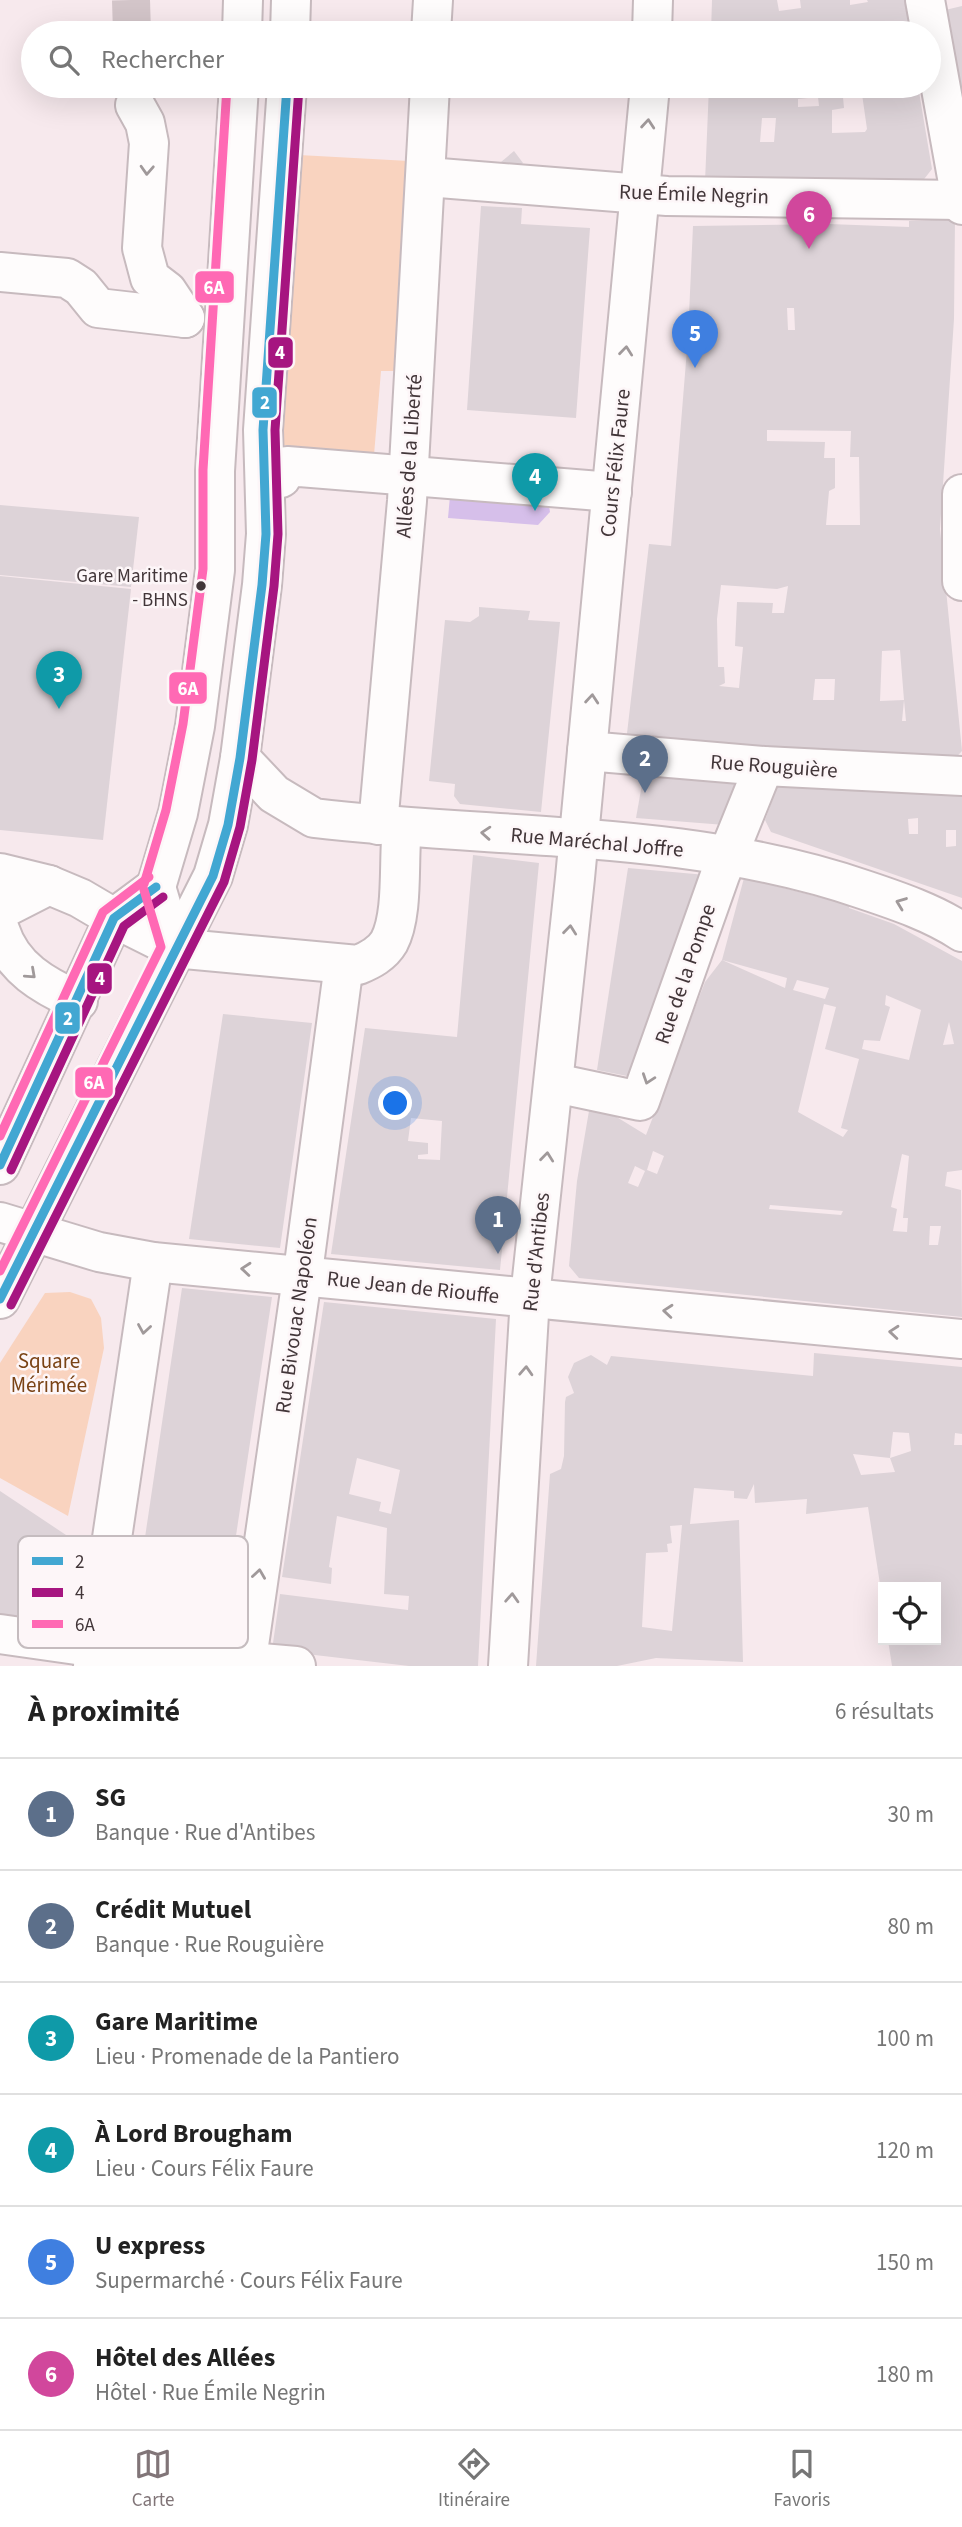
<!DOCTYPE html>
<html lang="fr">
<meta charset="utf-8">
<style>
body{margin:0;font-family:"Source Sans 3",sans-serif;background:#f2f2f2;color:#222}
.controls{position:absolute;right:21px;bottom:21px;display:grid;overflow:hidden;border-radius:0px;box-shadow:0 7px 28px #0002}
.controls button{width:63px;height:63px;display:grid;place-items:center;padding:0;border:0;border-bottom:2px solid #e0e0e0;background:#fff;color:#222;font:35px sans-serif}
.you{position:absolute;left:396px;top:1104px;width:24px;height:24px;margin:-18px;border:5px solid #fff;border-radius:50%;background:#1a73e8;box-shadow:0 0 0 10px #1a73e833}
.badge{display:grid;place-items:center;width:46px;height:46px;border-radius:50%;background:#817578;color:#fff;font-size:23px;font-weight:700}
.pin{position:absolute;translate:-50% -58px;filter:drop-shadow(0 2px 4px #0008)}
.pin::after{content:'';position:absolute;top:37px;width:24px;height:21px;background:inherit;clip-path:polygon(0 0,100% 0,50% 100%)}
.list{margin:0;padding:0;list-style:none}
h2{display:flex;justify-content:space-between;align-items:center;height:91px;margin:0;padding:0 28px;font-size:30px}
h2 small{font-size:23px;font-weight:400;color:#767676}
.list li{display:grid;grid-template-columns:46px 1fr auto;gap:21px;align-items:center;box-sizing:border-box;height:112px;padding:0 28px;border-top:2px solid #e0e0e0}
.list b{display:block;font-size:26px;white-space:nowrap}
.list p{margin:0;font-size:23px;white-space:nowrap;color:#767676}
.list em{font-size:23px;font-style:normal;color:#767676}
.icon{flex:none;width:38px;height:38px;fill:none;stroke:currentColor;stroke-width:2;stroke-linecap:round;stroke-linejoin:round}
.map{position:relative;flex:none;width:962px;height:1666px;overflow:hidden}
.search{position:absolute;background:#fff;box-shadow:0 7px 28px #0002;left:21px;right:21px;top:21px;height:77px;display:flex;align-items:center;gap:18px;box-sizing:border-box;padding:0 24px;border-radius:38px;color:#767676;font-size:26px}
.sheet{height:763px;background:#fff}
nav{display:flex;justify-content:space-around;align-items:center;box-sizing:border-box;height:98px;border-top:2px solid #e0e0e0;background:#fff;font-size:19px;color:#767676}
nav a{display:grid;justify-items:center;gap:4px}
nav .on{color:#817578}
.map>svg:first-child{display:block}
.green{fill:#f9d3bf}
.water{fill:#d6bfea}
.building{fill:#ddd3d8;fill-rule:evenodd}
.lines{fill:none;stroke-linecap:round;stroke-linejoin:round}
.minor-tunnel{stroke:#d3c5c9;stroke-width:38;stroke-dasharray:38 19;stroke-linecap:butt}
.minor-casing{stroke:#c7babe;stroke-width:42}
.major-casing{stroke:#c7babe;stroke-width:42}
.minor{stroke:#fefcfc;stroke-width:38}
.major{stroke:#fefcfc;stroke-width:38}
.bus-1-casing{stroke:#fdf6f8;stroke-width:14}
.bus-2-casing{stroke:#fdf6f8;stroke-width:14}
.bus-3-casing{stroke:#fdf6f8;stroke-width:14}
.bus-1{stroke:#42a7d2;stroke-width:9}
.bus-2{stroke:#a61580;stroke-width:9}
.bus-3{stroke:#ff69b4;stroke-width:9}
.oneway{stroke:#a0999a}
.bus-dot{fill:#423639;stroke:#fdf6f8;stroke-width:2.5}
.labels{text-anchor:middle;stroke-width:5;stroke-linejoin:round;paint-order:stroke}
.bus-label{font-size:19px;fill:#423639;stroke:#fdf6f8;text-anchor:end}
.street-label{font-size:21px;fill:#423639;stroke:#fdf6f8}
.park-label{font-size:21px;fill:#7a4315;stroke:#fdf6f8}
.key{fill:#fdf6f8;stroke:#c5bcbf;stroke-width:2}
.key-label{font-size:19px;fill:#423639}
.line-badge{stroke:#fdf6f8;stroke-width:2.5}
.badge-label{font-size:19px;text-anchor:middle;font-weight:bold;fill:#fff}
</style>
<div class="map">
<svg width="962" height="1666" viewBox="0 0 962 1666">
<rect width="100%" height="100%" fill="#f7e9ed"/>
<!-- green -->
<g class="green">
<path d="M 299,155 L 409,161 L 399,371 L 381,371 L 374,455 L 281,445 Z"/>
<path d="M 70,1292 L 91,1299 L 101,1318 L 104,1348 L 68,1516 L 0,1478 L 0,1363 L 45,1293 Z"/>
</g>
<!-- water -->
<path class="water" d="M 451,485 L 549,506 L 550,512 L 538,525 L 448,518 Z"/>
<!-- building -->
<g class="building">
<path d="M 712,0 L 777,0 L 779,11 L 801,8 L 800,0 L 850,0 L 850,5 L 868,2 L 867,0 L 911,0 L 915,33 L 851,33 L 849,22 L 837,24 L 839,33 L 711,33 Z"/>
<path d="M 962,6 L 962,122 L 941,11 Z"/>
<path d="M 709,86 L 918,86 L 932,169 L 921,183 L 705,182 ZM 862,94 L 867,129 L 865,132 L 832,133 L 832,110 L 844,108 L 843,97 ZM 818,97 L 819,106 L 798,107 L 798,99 ZM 762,118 L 776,118 L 774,142 L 760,142 Z"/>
<path d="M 514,151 L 523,163 L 510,173 L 501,162 Z"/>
<path d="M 481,206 L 522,208 L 521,224 L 590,228 L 576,418 L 467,410 Z"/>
<path d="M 955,219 L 954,319 L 940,529 L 962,751 L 949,765 L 626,742 L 649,544 L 671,546 L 688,337 L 693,226 L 829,224 L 909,227 L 909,221 ZM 787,308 L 794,308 L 795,330 L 788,330 ZM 767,430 L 851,431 L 850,457 L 859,457 L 860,525 L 826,525 L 829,491 L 835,488 L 835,458 L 824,458 L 825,442 L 767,441 ZM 721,585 L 777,589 L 788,586 L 784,613 L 772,613 L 773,603 L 737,602 L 735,646 L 743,647 L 739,688 L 719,686 L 725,683 L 724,667 L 718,667 L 717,619 ZM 900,650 L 904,700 L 906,721 L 902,721 L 904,700 L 880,701 L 882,651 ZM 815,679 L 835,679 L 834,700 L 813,700 Z"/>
<path d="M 0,505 L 139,517 L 131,587 L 0,575 Z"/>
<path d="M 0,576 L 131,589 L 103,840 L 0,830 Z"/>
<path d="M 479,607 L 530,611 L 528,620 L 560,622 L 541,812 L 460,804 L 454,796 L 455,784 L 429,781 L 445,620 L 470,622 L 479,616 Z"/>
<path d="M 645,767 L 744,775 L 725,825 L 636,818 Z"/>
<path d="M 778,785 L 962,795 L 962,898 L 771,832 L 765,820 ZM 918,818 L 918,834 L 909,834 L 908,819 ZM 946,830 L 956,830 L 956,846 L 946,847 Z"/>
<path d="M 473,855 L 539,863 L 500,1270 L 331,1254 L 365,1028 L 457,1037 ZM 411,1118 L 442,1121 L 440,1160 L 418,1159 L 418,1155 L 428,1154 L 428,1143 L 408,1141 Z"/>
<path d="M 628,868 L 706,875 L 632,1077 L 597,1070 Z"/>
<path d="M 744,878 L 850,905 L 849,908 L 894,924 L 962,961 L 962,1170 L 947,1172 L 945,1186 L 961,1190 L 962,1317 L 579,1278 L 569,1266 L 577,1181 L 590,1105 L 597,1105 L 646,1135 L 705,982 L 722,960 L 785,988 L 787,978 L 722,960 ZM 797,980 L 829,988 L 825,999 L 793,990 ZM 886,995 L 921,1010 L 909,1060 L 862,1049 L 864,1040 L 880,1041 L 890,1007 L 885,1005 ZM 824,1004 L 836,1007 L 825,1049 L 859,1059 L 841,1128 L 848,1130 L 843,1137 L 798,1112 ZM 949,1022 L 954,1044 L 943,1045 ZM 653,1151 L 664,1156 L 657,1174 L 647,1170 ZM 902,1154 L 909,1156 L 903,1218 L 908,1218 L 907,1232 L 893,1231 L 897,1209 L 891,1207 ZM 635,1166 L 645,1171 L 638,1187 L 628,1183 ZM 770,1205 L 843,1211 L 841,1215 L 769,1209 ZM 930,1226 L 941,1226 L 938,1245 L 929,1245 Z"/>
<path d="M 223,1014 L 312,1023 L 280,1248 L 189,1239 Z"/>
<path d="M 182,1288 L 272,1297 L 221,1635 L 211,1643 L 137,1633 L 132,1625 Z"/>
<path d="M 324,1302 L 496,1319 L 478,1666 L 409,1666 L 272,1650 L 280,1594 L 408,1610 L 409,1596 L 384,1594 L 387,1528 L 337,1516 L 329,1567 L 332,1568 L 331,1584 L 282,1577 ZM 357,1458 L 400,1470 L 391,1514 L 379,1511 L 381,1502 L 349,1494 Z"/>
<path d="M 814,1353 L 962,1367 L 962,1434 L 955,1433 L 954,1445 L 962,1445 L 962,1666 L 892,1666 L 888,1640 L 936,1640 L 936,1587 L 883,1587 L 882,1597 L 868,1507 L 806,1514 L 807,1499 L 755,1503 L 754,1484 L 747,1499 L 734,1498 L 734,1491 L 694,1488 L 690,1524 L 739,1520 L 743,1662 L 656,1658 L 617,1666 L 536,1666 L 550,1474 L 561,1469 L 564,1456 L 565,1402 L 566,1397 L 574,1393 L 568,1377 L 574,1363 L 591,1355 L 607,1365 L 611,1356 L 813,1376 ZM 893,1432 L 909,1433 L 911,1451 L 890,1458 L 895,1472 L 861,1475 L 853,1454 L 890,1458 ZM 682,1525 L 672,1631 L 642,1627 L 646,1553 L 668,1552 L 667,1544 L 672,1543 L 670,1526 Z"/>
<path d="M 0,1491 L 66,1535 L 15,1621 L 0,1619 Z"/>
</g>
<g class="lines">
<!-- minor-tunnel -->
<path class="minor-tunnel" d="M 131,0 L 132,33"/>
<!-- minor casing -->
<g class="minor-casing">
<g id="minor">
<path d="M 925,0 L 962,205"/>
<path d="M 242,33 L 243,0"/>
<path d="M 431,33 L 433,0"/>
<path d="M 652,33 L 653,0"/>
<path d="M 135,105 L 145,123 L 149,143 L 142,248 L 150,278 L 167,291 L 185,318"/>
<path d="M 427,177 L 667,196 L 961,200"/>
<path d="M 0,272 L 67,278 L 81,287 L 98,308 L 185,318"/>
<path d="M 281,478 L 287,466 L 612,492"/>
<path d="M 962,494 L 962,581"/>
<path d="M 587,751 L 764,766 L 962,776"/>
<path d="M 240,758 L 274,794 L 314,818 C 498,840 689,829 865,890 C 898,901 933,913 962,932"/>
<path d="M 378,825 L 407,501 L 430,86"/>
<path d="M 0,873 L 49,885"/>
<path d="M 156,887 L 178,813 L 195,726 L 215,570 L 215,471 L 239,86"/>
<path d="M 156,887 L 174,948 L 358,965 C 370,960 382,954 389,942 C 404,914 398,860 402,827"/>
<path d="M 0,910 L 49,885 L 80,898 L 114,918 L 156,887"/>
<path d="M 0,930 C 12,968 44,986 78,1001"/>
<path d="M 555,1083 L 640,1101 L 720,875 L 764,766"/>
<path d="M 0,1222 L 99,1252 L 153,1262 L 962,1339"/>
<path d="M 0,1634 L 119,1651 L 296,1666"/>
<path d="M 93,1666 L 153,1262"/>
<path d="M 246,1666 L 305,1257 L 344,964"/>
<path d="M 508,1666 L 530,1297 L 575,878 L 650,86"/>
</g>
</g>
<!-- major casing -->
<g class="major-casing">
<g id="major">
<path d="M 290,33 L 291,0"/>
<path d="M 0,1165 L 114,918 L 174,948"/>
<path d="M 0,1299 L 213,876 L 228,825 L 240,758 L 262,585 L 266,534 L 263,430 L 287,86"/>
</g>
</g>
<!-- minor -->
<use href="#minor" class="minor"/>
<!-- major -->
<use href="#major" class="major"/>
<!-- bus-1 casing -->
<g class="bus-1-casing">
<g id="bus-1">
<path d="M 0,1165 L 114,918 L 156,887"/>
<path d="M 0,1299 L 213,876 L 228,825 L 240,758 L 262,585 L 266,534 L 263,430 L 287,86"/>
</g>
</g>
<!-- bus-2 casing -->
<g class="bus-2-casing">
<g id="bus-2">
<path d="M 11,1170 L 124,926 L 163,897"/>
<path d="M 11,1305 L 224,882 L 240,827 L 252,760 L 274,586 L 278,534 L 275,430 L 299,87"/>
</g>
</g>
<!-- bus-3 casing -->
<g class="bus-3-casing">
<g id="bus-3">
<path d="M 144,884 L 166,810 L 183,724 L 203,569 L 203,470 L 227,86"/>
<path d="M 0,1136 L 103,912 L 149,877"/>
<path d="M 0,1271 L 161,947 L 144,890"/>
</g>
</g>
<!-- bus-1 -->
<use href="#bus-1" class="bus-1"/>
<!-- bus-2 -->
<use href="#bus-2" class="bus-2"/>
<!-- bus-3 -->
<use href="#bus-3" class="bus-3"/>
</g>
<!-- one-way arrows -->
<defs><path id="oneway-chevron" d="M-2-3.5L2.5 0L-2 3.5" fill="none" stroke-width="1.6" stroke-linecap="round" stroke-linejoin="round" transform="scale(1.75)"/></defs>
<g class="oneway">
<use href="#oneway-chevron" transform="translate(648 124) rotate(-85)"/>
<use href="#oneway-chevron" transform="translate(147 170) rotate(93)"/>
<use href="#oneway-chevron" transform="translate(626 351) rotate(-84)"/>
<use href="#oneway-chevron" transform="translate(592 699) rotate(-85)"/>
<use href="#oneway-chevron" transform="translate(486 833) rotate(-176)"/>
<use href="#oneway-chevron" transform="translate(901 903) rotate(-159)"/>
<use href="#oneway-chevron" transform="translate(570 930) rotate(-84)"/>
<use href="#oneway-chevron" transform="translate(31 974) rotate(42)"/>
<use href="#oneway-chevron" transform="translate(648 1079) rotate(109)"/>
<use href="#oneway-chevron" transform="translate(547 1157) rotate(-84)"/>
<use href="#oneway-chevron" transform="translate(246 1269) rotate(-175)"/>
<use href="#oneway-chevron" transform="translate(668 1311) rotate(-175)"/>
<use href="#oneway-chevron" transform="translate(144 1329) rotate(99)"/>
<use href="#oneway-chevron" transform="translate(894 1332) rotate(-175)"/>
<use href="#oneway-chevron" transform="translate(526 1371) rotate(-87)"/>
<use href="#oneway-chevron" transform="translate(259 1574) rotate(-82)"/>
<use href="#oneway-chevron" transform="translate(512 1598) rotate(-87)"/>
</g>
<!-- markers -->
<circle class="bus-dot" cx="201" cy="586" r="6"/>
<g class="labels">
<!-- bus labels -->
<g class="bus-label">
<text x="188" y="582">Gare Maritime<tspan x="188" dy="24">- BHNS</tspan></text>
</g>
<!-- street labels -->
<g class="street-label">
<text transform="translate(694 194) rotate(2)" y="7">Rue Émile Negrin</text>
<text transform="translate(409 456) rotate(-86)" y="7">Allées de la Liberté</text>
<text transform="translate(615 463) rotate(-84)" y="7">Cours Félix Faure</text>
<text transform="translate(774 766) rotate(4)" y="7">Rue Rouguière</text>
<text transform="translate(597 842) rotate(5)" y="7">Rue Maréchal Joffre</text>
<text transform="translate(685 974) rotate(-71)" y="7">Rue de la Pompe</text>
<text transform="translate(536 1252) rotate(-84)" y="7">Rue d'Antibes</text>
<text transform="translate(413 1287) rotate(6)" y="7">Rue Jean de Riouffe</text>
<text transform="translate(296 1315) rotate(-82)" y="7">Rue Bivouac Napoléon</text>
</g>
<!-- park labels -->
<g class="park-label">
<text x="49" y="1368">Square<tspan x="49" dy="24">Mérimée</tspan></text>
</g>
</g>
<!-- legend -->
<rect x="18" y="1536" width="230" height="112" rx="10" class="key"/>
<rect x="32" y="1557" width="31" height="8" fill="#42a7d2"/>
<rect x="32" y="1588" width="31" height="9" fill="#a61580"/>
<rect x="32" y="1620" width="31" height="8" fill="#ff69b4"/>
<g class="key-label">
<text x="75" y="1568">2</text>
<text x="75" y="1599">4</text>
<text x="75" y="1631">6A</text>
</g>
<g class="line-badge">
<rect x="194" y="270" width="41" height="34" rx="7" fill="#ff69b4"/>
<rect x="267" y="336" width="27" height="33" rx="7" fill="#a61580"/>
<rect x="251" y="386" width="27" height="33" rx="7" fill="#42a7d2"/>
<rect x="168" y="671" width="40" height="34" rx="7" fill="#ff69b4"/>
<rect x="86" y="962" width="27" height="33" rx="7" fill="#a61580"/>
<rect x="54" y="1001" width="27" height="34" rx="7" fill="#42a7d2"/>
<rect x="74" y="1066" width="40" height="33" rx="7" fill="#ff69b4"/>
</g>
<g class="badge-label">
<text x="214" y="294">6A</text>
<text x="280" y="359">4</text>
<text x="265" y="409">2</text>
<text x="188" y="695">6A</text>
<text x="100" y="985">4</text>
<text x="68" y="1025">2</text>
<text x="94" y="1089">6A</text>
</g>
</svg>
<div class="controls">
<button><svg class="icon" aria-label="locate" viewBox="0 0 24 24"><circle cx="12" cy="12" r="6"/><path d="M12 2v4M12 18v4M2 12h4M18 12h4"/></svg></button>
</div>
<div class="you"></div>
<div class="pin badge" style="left:498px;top:1254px;background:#5c6f8a">1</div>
<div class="pin badge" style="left:645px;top:793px;background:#5c6f8a">2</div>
<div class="pin badge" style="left:59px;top:709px;background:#0f9aa8">3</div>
<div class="pin badge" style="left:535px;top:511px;background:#0f9aa8">4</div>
<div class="pin badge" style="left:695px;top:368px;background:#3f7fe0">5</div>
<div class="pin badge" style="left:809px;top:249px;background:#d1479c">6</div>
<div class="search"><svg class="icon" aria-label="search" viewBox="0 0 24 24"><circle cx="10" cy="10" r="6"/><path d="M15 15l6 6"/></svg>Rechercher</div>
</div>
<section class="sheet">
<h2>À proximité<small>6 résultats</small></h2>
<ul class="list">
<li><span class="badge" style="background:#5c6f8a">1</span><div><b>SG</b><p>Banque · Rue d'Antibes</p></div><em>30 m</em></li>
<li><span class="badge" style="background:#5c6f8a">2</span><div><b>Crédit Mutuel</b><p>Banque · Rue Rouguière</p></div><em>80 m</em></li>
<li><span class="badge" style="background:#0f9aa8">3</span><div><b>Gare Maritime</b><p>Lieu · Promenade de la Pantiero</p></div><em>100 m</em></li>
<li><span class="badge" style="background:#0f9aa8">4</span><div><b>À Lord Brougham</b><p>Lieu · Cours Félix Faure</p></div><em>120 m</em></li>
<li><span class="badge" style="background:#3f7fe0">5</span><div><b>U express</b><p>Supermarché · Cours Félix Faure</p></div><em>150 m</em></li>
<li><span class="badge" style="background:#d1479c">6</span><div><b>Hôtel des Allées</b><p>Hôtel · Rue Émile Negrin</p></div><em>180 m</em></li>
</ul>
</section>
<nav>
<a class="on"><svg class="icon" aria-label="map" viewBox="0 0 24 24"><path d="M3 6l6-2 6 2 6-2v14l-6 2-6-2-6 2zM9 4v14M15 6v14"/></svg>Carte</a>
<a><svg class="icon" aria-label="directions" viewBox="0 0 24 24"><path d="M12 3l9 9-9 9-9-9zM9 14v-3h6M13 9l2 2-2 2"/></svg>Itinéraire</a>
<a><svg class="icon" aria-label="saved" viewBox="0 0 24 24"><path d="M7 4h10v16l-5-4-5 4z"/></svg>Favoris</a>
</nav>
